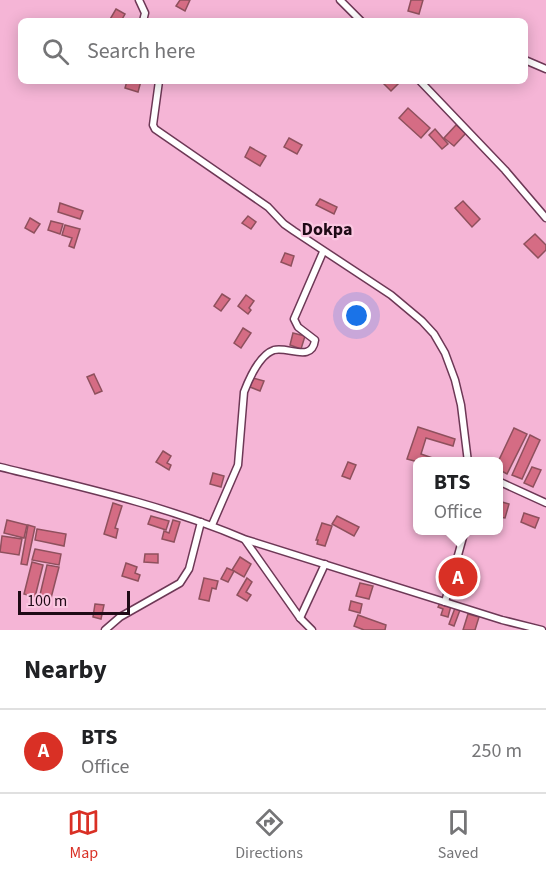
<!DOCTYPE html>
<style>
body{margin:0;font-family:"Source Sans 3",sans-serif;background:#f6f6f6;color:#202124}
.scale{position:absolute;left:18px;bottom:15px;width:112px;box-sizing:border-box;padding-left:6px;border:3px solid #1f0a16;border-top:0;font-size:16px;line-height:21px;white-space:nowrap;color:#1f0a16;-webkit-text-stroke:4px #fbc7e1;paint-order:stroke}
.you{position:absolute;left:357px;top:316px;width:21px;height:21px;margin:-15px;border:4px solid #fff;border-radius:50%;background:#1a73e8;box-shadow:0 0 0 9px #1a73e833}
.badge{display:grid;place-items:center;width:39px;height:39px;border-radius:50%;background:#d93025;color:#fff;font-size:20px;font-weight:700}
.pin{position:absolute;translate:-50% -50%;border:3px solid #fff;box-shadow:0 2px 6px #0006}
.popup{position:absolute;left:413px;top:457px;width:90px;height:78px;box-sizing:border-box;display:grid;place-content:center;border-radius:9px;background:#fff;filter:drop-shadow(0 2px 4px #0005);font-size:20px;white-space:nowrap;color:#757577}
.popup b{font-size:22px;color:#202124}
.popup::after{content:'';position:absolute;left:50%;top:100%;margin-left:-12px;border:12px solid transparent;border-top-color:#fff}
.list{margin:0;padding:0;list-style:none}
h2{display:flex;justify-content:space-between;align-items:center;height:78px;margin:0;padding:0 24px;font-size:26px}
h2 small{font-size:20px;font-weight:400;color:#757577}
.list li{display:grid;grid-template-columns:39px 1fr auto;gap:18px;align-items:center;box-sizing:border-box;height:84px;padding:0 24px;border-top:2px solid #e0e0e0}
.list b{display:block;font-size:22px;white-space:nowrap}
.list p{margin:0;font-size:20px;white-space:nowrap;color:#757577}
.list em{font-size:20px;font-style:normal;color:#757577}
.icon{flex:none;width:33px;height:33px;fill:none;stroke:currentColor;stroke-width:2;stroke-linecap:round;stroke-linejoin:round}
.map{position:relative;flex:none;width:546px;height:630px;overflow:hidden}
.search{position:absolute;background:#fff;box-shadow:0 3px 15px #0003;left:18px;right:18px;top:18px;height:66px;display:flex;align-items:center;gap:15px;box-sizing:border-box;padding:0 21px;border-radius:9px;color:#757577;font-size:22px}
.sheet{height:162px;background:#fff}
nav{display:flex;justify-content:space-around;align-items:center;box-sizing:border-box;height:84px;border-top:2px solid #e0e0e0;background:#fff;font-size:16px;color:#757577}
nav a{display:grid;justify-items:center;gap:3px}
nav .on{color:#d93025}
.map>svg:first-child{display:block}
.building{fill:#d56c84;stroke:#8e505d;stroke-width:1.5}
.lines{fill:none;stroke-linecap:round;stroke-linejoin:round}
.street-casing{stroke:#6d3856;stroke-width:9}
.street{stroke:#fff;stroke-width:6}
.labels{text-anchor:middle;stroke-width:4.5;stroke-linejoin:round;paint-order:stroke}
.quarter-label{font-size:18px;font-weight:bold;fill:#1f0a16;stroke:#fbc7e1}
</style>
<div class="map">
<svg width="546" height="630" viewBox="0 0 546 630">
<rect width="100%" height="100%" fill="#f5b5d6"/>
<!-- building -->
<g class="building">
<path d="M 180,0 L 190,0 L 185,11 L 176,6 Z"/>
<path d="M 411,0 L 423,0 L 419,14 L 408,11 Z"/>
<path d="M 116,9 L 125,14 L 121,21 L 109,21 Z"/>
<path d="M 127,81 L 141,81 L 138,92 L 125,88 Z"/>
<path d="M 381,81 L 401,81 L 391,91 Z"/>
<path d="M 408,108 L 430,128 L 421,138 L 399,118 Z"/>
<path d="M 456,125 L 466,133 L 454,146 L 444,138 Z"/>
<path d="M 435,129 L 448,144 L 442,149 L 429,135 Z"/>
<path d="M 289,138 L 302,145 L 297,154 L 284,147 Z"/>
<path d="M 250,147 L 266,156 L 260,166 L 245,157 Z"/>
<path d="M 320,199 L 337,207 L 334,214 L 316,205 Z"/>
<path d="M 463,201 L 480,219 L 472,227 L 455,208 Z"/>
<path d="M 60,203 L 83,211 L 80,219 L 58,212 Z"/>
<path d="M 248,216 L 256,222 L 251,229 L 242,223 Z"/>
<path d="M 30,218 L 40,224 L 34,233 L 25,228 Z"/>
<path d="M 51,221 L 63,224 L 60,234 L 48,230 Z"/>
<path d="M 65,225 L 80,229 L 74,248 L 69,246 L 72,238 L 62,235 Z"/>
<path d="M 535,234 L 546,245 L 546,250 L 538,258 L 524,244 Z"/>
<path d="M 285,253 L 294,256 L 291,266 L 281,262 Z"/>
<path d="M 222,294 L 230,299 L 221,311 L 214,306 Z"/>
<path d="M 246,295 L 254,301 L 249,308 L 251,310 L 248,314 L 238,306 Z"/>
<path d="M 243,328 L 251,333 L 241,348 L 234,343 Z"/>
<path d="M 293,333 L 305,336 L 301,349 L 290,345 Z"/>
<path d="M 94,374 L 102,391 L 95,394 L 87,377 Z"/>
<path d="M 253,378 L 264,381 L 260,391 L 250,387 Z"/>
<path d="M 418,427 L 455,439 L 453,446 L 426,438 L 421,454 L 444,462 L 418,462 L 407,459 Z"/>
<path d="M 514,428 L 527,434 L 507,474 L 498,469 L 498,462 Z"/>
<path d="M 530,435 L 540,440 L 522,479 L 512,475 Z"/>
<path d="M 163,451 L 171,456 L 167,463 L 171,465 L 169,470 L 156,462 Z"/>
<path d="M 348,462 L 356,465 L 350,479 L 342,476 Z"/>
<path d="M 532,467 L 541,470 L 533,487 L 524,483 Z"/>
<path d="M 213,473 L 224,476 L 221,487 L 210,484 Z"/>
<path d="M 502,502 L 509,504 L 505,518 L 498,517 Z"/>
<path d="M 113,503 L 122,506 L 115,528 L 118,529 L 116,538 L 104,534 Z"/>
<path d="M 524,513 L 539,518 L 535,528 L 521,522 Z"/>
<path d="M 151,516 L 169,521 L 166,530 L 148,524 Z"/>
<path d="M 337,516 L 359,527 L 354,536 L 332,524 Z"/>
<path d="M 7,520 L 27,525 L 24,538 L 4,533 Z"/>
<path d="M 173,520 L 180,522 L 174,542 L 162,539 L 164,531 L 169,533 Z"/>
<path d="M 322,523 L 332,526 L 325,546 L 317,544 L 318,540 L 316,540 Z"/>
<path d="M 28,525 L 35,527 L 27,565 L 21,564 Z"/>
<path d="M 37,529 L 66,534 L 64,546 L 35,540 Z"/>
<path d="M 2,536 L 22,539 L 19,555 L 0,552 Z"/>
<path d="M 35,549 L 61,554 L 59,565 L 32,560 Z"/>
<path d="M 145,554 L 158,554 L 158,563 L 144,562 Z"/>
<path d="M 240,557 L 251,564 L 244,577 L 232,570 Z"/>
<path d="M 32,562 L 43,565 L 35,597 L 24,594 Z"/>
<path d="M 126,563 L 137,567 L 135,573 L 140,575 L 138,581 L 122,576 Z"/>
<path d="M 47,565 L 59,567 L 50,602 L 39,599 Z"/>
<path d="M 227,568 L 234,571 L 228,582 L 221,579 Z"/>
<path d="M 204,578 L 218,581 L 216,589 L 212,588 L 209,601 L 199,599 Z"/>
<path d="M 247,578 L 252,582 L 246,592 L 251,595 L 247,601 L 237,595 Z"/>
<path d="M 360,583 L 373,586 L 369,599 L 356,596 Z"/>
<path d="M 351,601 L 362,604 L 360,613 L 349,610 Z"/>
<path d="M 440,603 L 451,606 L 448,617 L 441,615 L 443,609 L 438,607 Z"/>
<path d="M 95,604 L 104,605 L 101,619 L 93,617 Z"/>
<path d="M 455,608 L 460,610 L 454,626 L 449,624 Z"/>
<path d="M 468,614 L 479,617 L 475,630 L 463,630 Z"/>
<path d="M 358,615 L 386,625 L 385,630 L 364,630 L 354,626 Z"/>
</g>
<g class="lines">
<!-- street casing -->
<g class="street-casing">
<g id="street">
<path d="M 139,0 L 145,13 L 143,21"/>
<path d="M 340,0 L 361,21"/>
<path d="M 525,60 L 546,69"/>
<path d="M 159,81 L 153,125 L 155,129 L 268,207 L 284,224 L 294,231 L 391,295 L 422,321 L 434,334 L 445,353 L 455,380 L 461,405 L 468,462"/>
<path d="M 420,81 L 505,170 L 546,218"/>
<path d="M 0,467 C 82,487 167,506 244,539 L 502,620 L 542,630"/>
<path d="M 498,481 L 546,503"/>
<path d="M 212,525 L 238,465 L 244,392 C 249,379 259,355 274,350 C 288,346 312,363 315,340 L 298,327 L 294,319 L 323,252"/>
<path d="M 245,540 L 300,618 L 312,630"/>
<path d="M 445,602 L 465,530"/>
<path d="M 300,618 L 325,564"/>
<path d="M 105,630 L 120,617 L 180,583 L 189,569 L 201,522"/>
</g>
</g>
<!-- street -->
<use href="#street" class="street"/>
</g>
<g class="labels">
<!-- quarter labels -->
<g class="quarter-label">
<text x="327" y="235">Dokpa</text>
</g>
</g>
</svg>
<div class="scale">100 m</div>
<div class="you"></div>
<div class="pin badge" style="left:458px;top:577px">A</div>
<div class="popup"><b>BTS</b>Office</div>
<div class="search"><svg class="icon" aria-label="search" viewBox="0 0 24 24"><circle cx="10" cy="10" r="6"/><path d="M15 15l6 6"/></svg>Search here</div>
</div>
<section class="sheet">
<h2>Nearby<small></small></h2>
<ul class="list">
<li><span class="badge">A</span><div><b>BTS</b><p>Office</p></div><em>250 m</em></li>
</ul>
</section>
<nav>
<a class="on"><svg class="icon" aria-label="map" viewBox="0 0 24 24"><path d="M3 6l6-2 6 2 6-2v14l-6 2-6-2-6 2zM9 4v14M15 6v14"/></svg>Map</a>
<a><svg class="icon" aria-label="directions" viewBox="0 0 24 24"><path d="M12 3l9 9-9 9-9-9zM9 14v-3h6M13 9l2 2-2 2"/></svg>Directions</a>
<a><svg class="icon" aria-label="saved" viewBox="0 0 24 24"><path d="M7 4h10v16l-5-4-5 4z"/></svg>Saved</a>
</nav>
